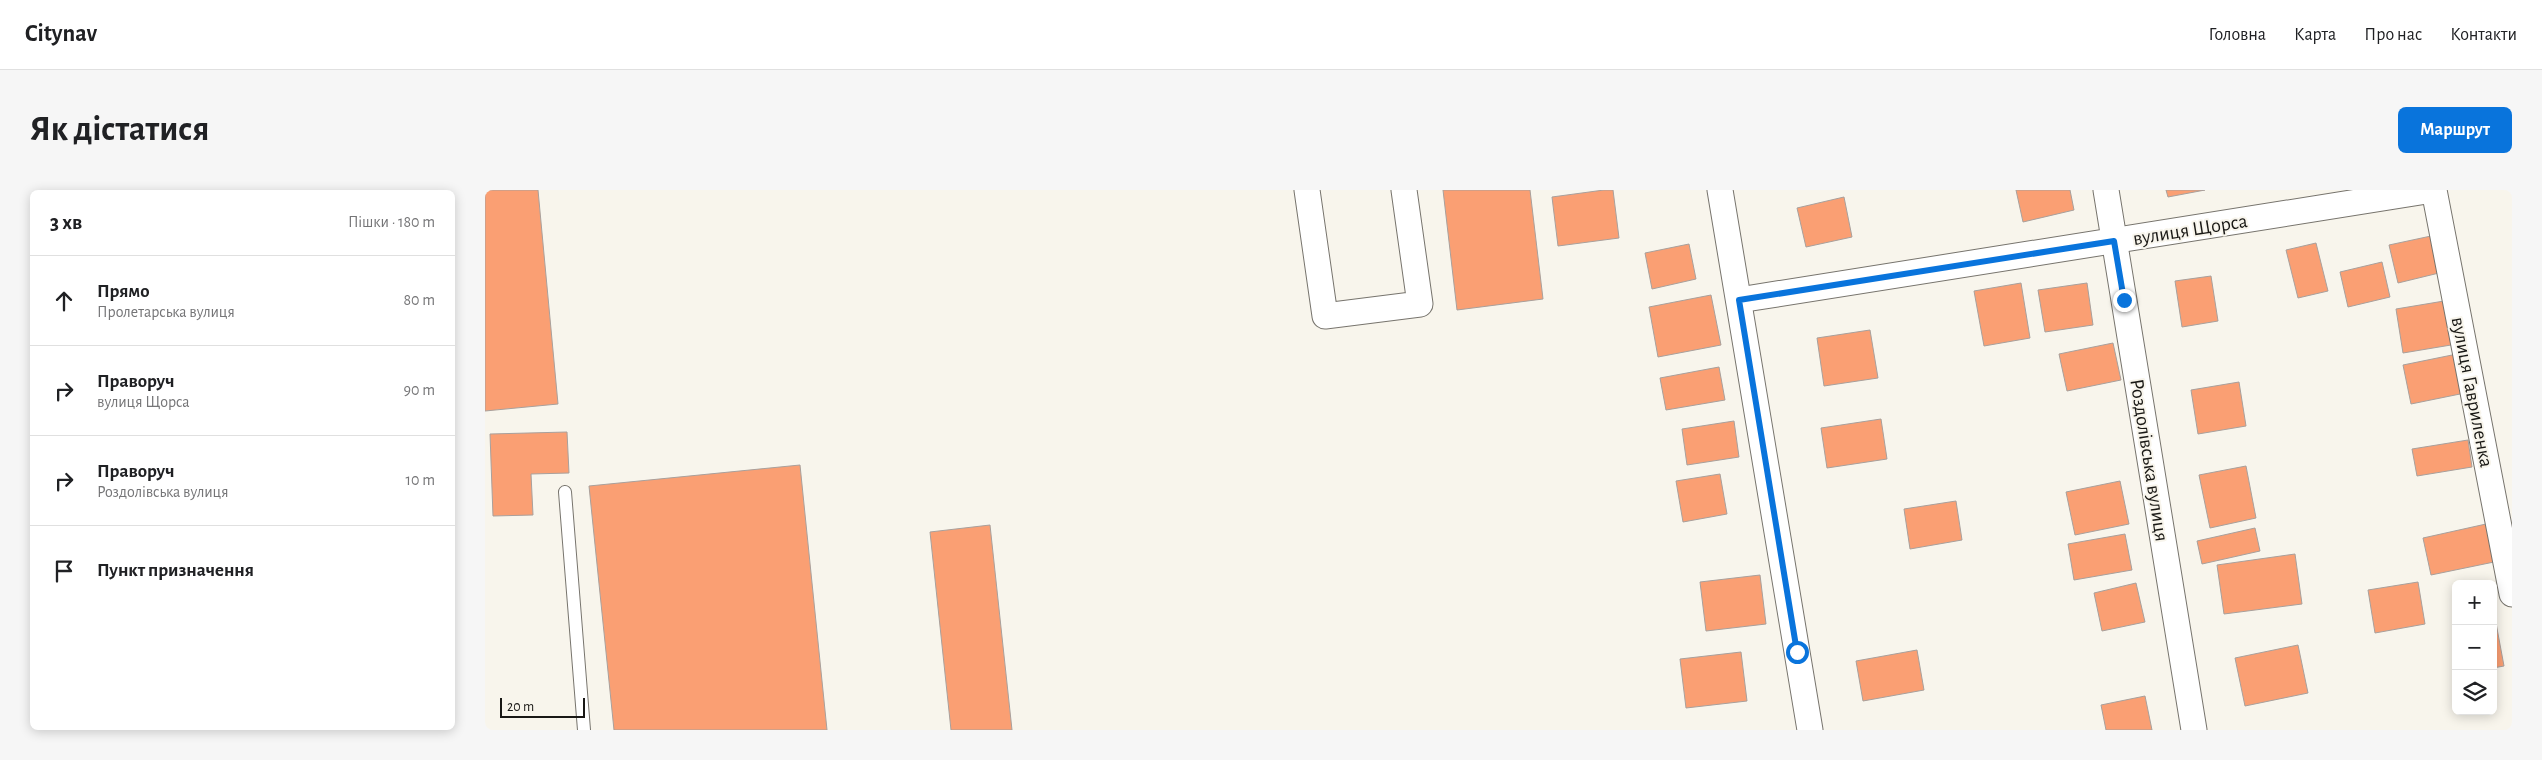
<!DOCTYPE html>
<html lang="uk">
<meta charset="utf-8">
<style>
body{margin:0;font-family:"Alegreya Sans",sans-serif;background:#f6f6f6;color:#202124}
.controls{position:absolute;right:15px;bottom:15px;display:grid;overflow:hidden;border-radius:8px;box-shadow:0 2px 12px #0003}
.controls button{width:45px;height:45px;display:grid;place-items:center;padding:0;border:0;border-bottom:1px solid #e0e0e0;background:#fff;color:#202124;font:25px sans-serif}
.scale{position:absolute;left:15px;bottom:12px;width:85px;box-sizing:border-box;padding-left:5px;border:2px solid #191815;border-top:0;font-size:14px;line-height:18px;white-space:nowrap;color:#191815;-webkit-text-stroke:4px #f8f5ec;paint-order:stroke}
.stop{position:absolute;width:15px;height:15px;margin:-11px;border:4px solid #0974dc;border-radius:50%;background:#fff}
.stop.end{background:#0974dc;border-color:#fff;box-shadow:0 1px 5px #0008}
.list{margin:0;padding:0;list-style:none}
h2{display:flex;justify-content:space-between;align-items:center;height:65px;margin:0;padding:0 20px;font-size:21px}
h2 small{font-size:16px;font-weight:400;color:#757577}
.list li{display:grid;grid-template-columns:32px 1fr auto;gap:15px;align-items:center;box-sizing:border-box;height:90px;padding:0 20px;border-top:1px solid #e0e0e0}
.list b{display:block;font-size:19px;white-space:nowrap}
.list p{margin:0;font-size:16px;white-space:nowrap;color:#757577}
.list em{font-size:16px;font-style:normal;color:#757577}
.icon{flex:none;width:28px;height:28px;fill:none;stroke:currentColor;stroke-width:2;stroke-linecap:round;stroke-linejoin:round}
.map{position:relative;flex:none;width:2027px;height:540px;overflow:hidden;border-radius:8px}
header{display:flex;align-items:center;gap:30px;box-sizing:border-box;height:70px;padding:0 25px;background:#fff;border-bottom:1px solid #e0e0e0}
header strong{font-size:24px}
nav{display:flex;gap:28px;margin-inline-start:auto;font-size:18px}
.intro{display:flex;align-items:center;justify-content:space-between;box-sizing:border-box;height:120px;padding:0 30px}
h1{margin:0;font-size:35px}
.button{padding:12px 22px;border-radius:8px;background:#0974dc;color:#fff;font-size:18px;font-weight:700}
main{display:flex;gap:30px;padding:0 30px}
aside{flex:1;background:#fff;border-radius:8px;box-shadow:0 2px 12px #0003}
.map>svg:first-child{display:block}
.building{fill:#fa9f73;stroke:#a8a09c}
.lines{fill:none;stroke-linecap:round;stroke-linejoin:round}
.lane-casing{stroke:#77746d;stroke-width:14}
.street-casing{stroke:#77746d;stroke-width:27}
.lane{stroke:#fff;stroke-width:12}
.street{stroke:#fff;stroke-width:25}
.route{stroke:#0974dc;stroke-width:6}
.labels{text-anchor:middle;stroke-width:4;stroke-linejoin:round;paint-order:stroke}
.street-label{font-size:20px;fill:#191815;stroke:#f8f5ec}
</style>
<header>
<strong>Citynav</strong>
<nav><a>Головна</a><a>Карта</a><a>Про нас</a><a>Контакти</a></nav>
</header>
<div class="intro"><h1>Як дістатися</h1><a class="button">Маршрут</a></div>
<main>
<aside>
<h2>3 хв<small>Пішки · 180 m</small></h2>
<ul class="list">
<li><svg class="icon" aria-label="ahead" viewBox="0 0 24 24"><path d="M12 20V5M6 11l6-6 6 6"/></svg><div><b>Прямо</b><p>Пролетарська вулиця</p></div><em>80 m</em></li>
<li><svg class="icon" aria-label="right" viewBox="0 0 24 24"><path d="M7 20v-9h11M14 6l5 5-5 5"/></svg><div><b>Праворуч</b><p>вулиця Щорса</p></div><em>90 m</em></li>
<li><svg class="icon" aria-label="right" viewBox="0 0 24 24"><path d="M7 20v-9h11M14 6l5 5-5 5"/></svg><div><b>Праворуч</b><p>Роздолівська вулиця</p></div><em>10 m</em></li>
<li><svg class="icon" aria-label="arrive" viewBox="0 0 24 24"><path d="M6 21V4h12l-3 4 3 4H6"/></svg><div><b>Пункт призначення</b></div></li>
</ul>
</aside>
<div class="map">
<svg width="2027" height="540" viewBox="0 0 2027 540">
<rect width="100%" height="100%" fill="#f8f5ec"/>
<!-- building -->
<g class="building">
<path d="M 0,0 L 53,0 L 73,214 L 0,221 Z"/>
<path d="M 958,0 L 1045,0 L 1058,109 L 972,120 Z"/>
<path d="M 1119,0 L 1128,0 L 1134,48 L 1073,56 L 1067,7 Z"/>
<path d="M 1531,0 L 1585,0 L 1589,20 L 1538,32 Z"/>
<path d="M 1681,0 L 1720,0 L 1683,7 Z"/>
<path d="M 1359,7 L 1367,47 L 1321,57 L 1312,18 Z"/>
<path d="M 1946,46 L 1954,83 L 1913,93 L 1904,55 Z"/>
<path d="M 1831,53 L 1843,101 L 1813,108 L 1801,60 Z"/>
<path d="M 1204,54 L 1211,89 L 1167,99 L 1160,63 Z"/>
<path d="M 1897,72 L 1905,107 L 1863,117 L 1855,82 Z"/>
<path d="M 1726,86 L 1733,131 L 1697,137 L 1690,91 Z"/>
<path d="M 1536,93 L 1545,148 L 1499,156 L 1489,101 Z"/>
<path d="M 1602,93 L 1608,135 L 1560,142 L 1553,100 Z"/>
<path d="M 1226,105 L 1236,155 L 1173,167 L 1164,117 Z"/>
<path d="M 1959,111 L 1966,155 L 1918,163 L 1911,119 Z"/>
<path d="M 1385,140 L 1393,188 L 1339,196 L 1332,148 Z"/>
<path d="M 1628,153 L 1636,190 L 1582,201 L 1574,164 Z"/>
<path d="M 1972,164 L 1980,203 L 1926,214 L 1918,175 Z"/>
<path d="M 1234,177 L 1240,210 L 1181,220 L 1175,188 Z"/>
<path d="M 1754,192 L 1761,236 L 1713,244 L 1706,200 Z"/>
<path d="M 1396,229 L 1402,269 L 1342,278 L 1336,238 Z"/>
<path d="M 1249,231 L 1254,267 L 1202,275 L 1197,239 Z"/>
<path d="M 82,242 L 84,283 L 46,284 L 48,325 L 8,326 L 5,244 Z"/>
<path d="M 1983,250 L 1987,277 L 1932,286 L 1927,259 Z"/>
<path d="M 315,275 L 342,540 L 129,540 L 104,296 Z"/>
<path d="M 1761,276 L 1771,328 L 1725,338 L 1714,285 Z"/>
<path d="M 1235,284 L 1242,324 L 1198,332 L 1191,291 Z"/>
<path d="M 1635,291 L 1644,334 L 1590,345 L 1581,302 Z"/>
<path d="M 1471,311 L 1477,350 L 1425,359 L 1419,319 Z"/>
<path d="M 2001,334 L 2009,372 L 1946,385 L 1938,348 Z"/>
<path d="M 505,335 L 527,540 L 466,540 L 445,342 Z"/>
<path d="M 1770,338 L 1775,361 L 1717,374 L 1712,351 Z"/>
<path d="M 1640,344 L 1647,380 L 1589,390 L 1583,354 Z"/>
<path d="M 1810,364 L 1817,414 L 1739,424 L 1732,375 Z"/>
<path d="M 1275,385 L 1281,434 L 1221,441 L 1215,392 Z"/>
<path d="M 1933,392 L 1940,434 L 1890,443 L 1883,400 Z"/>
<path d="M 1651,393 L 1660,432 L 1617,441 L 1609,403 Z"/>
<path d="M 2008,433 L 2011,433 L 2019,476 L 2008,478 Z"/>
<path d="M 1813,455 L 1823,503 L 1760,516 L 1750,468 Z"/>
<path d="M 1432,460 L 1439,500 L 1378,511 L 1371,471 Z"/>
<path d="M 1256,462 L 1262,511 L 1201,518 L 1195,469 Z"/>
<path d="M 1660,506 L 1667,540 L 1621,540 L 1616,515 Z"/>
</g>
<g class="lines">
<!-- lane casing -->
<g class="lane-casing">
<path id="lane" d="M 80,302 L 99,540"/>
</g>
<!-- street casing -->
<g class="street-casing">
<g id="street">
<path d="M 822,0 L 840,126 L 935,114 L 919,0"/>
<path d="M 1235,0 L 1325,540"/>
<path d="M 1621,0 L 1709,540"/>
<path d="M 1949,0 L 2027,404"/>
<path d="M 1254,110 L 1948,0"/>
</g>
</g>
<!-- lane -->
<use href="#lane" class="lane"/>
<!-- street -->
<use href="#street" class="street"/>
</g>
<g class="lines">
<!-- route -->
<path class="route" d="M 1312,462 L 1254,110 L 1629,51 L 1639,110"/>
</g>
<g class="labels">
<!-- street labels -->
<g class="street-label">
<text transform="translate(1705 39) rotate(-9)" y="7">вулиця Щорса</text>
<text transform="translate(1988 202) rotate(79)" y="7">вулиця Гавриленка</text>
<text transform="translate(1665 270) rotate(81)" y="7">Роздолівська вулиця</text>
</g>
</g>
</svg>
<div class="controls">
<button>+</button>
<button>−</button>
<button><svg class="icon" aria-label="layers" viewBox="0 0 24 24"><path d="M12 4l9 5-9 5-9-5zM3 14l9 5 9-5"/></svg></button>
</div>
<div class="scale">20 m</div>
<div class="stop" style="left:1312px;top:462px"></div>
<div class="stop end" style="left:1639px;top:110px"></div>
</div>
</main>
